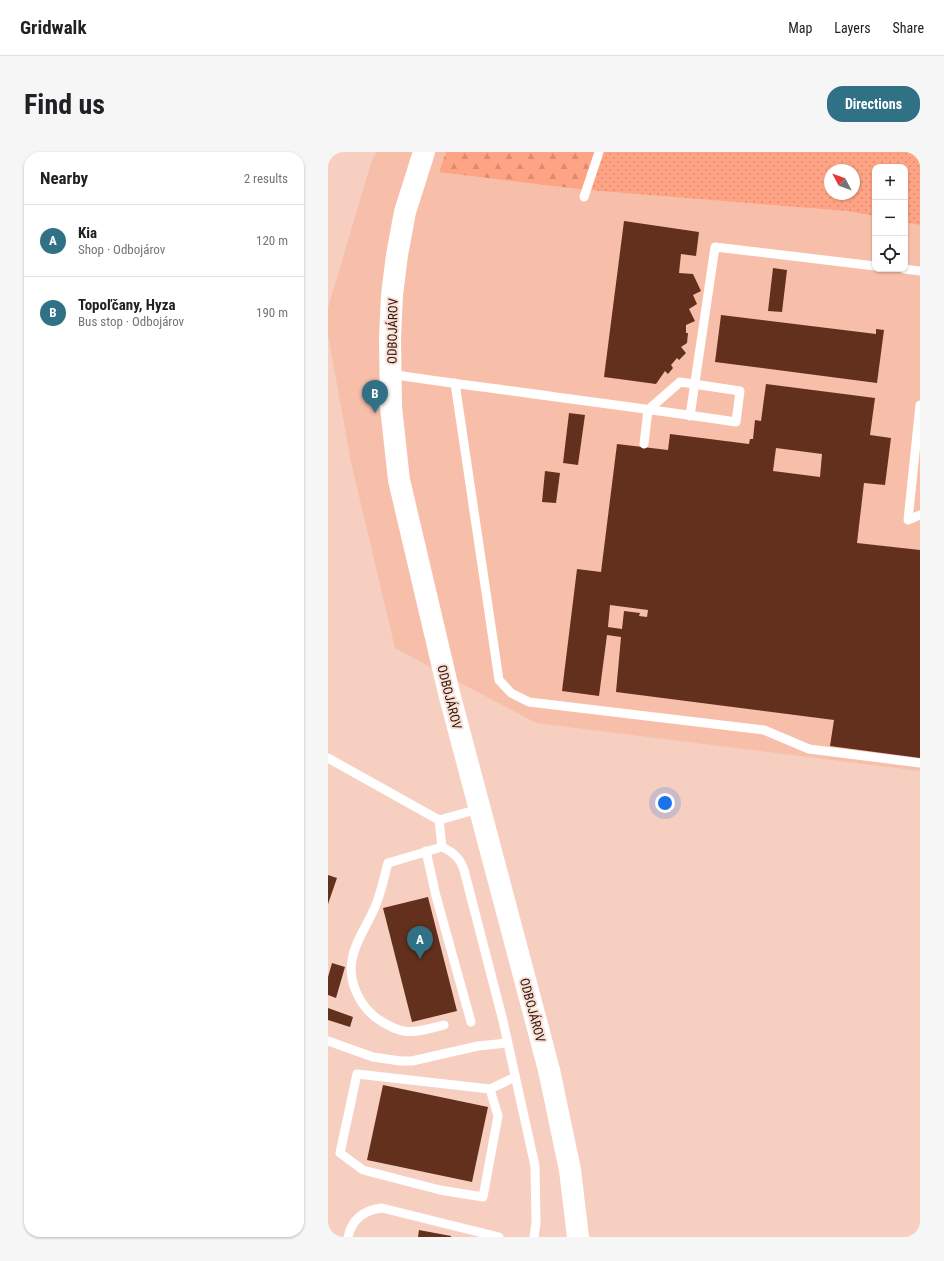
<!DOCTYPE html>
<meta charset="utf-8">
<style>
body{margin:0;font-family:"Roboto Condensed",sans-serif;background:#f6f6f6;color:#202124}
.controls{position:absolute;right:12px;top:12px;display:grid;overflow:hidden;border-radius:8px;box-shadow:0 1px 3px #0004}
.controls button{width:36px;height:36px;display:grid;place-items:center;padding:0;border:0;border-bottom:1px solid #e0e0e0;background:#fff;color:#202124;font:20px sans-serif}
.compass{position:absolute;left:496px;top:12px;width:36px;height:36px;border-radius:50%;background:#fff;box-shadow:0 1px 3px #0004;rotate:311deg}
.you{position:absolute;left:337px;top:651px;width:14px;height:14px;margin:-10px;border:3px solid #fff;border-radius:50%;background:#1a73e8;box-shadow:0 0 0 6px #1a73e833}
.badge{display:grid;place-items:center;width:26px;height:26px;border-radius:50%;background:#317185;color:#fff;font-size:13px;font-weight:700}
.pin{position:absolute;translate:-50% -33px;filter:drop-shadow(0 1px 2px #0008)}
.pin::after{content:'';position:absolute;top:21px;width:14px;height:12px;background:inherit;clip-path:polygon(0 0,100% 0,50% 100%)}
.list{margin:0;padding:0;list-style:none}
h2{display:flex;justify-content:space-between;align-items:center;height:52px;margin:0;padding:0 16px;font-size:17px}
h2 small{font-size:13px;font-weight:400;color:#757577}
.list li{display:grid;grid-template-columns:26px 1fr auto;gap:12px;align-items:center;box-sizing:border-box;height:72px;padding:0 16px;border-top:1px solid #e0e0e0}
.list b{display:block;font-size:15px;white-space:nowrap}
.list p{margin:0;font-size:13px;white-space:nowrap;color:#757577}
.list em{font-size:13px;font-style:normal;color:#757577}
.icon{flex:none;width:22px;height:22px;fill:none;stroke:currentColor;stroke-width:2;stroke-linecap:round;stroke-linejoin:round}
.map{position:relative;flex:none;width:592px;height:1085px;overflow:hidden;border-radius:16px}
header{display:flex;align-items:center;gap:24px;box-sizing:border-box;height:56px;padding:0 20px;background:#fff;border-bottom:1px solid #e0e0e0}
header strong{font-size:19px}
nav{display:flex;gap:22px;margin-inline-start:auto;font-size:14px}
.intro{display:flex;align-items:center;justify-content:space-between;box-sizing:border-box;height:96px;padding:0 24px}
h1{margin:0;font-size:28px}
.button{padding:10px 18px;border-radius:16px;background:#317185;color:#fff;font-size:14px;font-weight:700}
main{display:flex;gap:24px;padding:0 24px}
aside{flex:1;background:#fff;border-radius:16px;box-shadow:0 1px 3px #0004}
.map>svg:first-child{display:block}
.built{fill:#f7beaa}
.grass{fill:url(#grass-dots);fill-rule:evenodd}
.forest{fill:url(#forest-firs)}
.building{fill:#63301d;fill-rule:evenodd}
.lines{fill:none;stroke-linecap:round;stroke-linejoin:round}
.lane{stroke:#fff;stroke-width:9}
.secondary{stroke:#fff;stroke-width:22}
.labels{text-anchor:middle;stroke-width:4;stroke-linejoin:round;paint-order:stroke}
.street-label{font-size:13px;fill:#2b150c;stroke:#fae0d6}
</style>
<header>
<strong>Gridwalk</strong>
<nav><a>Map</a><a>Layers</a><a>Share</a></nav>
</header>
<div class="intro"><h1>Find us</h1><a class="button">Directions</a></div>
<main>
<aside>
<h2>Nearby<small>2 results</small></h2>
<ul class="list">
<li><span class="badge">A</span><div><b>Kia</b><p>Shop · Odbojárov</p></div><em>120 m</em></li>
<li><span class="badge">B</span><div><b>Topoľčany, Hyza</b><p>Bus stop · Odbojárov</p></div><em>190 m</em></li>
</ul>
</aside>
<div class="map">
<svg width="592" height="1085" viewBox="0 0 592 1085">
<defs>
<pattern id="grass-dots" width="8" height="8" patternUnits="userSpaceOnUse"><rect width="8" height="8" fill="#fea383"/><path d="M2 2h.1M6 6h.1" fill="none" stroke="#da8b70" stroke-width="1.8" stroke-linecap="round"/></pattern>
<pattern id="forest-firs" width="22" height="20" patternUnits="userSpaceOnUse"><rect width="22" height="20" fill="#fea383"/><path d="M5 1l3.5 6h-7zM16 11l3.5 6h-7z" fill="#da8b70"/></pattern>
</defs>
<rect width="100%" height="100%" fill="#f6cfc1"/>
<!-- built -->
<path class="built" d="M 48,0 L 118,0 L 111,19 L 259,38 L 519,59 L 547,64 L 547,117 L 577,117 L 577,70 L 592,73 L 592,619 L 208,571 L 67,496 L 23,310 L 0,183 L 0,156 L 43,11 Z"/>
<!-- grass -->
<path class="grass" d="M 269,0 L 592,0 L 592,73 L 577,70 L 577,15 L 547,15 L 547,64 L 519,59 L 259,38 ZM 502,18 L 526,18 L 526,42 L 502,42 Z"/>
<!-- forest -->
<path class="forest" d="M 118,0 L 269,0 L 259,38 L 111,20 Z"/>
<!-- building -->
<g class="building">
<path d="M 296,69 L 371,80 L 368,104 L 353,102 L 351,121 L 365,122 L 373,139 L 365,143 L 369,152 L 361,157 L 367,169 L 358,173 L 358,181 L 360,181 L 359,191 L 353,195 L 358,201 L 351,208 L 349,206 L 343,213 L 345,216 L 340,222 L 337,219 L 328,232 L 276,225 Z"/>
<path d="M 445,116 L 459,118 L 454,160 L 440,159 Z"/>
<path d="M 393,163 L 548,182 L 548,177 L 556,178 L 549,231 L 387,210 Z"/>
<path d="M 438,232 L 547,246 L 542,283 L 563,286 L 557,333 L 536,331 L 529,391 L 592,398 L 592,606 L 502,594 L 506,568 L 288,540 L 293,485 L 279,483 L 271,544 L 234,539 L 249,417 L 273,420 L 289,292 L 340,298 L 342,282 L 421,292 L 422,287 L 425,287 L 427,268 L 433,269 ZM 448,296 L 494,302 L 492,325 L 445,319 ZM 282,453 L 320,458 L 319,465 L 311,464 L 312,461 L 296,459 L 294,477 L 280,475 Z"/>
<path d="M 241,261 L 257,263 L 250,313 L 235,311 Z"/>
<path d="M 217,319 L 232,321 L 228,351 L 214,350 Z"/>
<path d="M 0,723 L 9,726 L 0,752 Z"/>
<path d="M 100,745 L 129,859 L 84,870 L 55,756 Z"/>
<path d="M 4,811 L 17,815 L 8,846 L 0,843 L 0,825 Z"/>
<path d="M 0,856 L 25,865 L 22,875 L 0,868 Z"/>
<path d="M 55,933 L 160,955 L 144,1030 L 39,1008 Z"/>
<path d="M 91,1078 L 123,1084 L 123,1085 L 90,1085 Z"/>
</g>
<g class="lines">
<!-- lane -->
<g class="lane">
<path d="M 256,45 L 271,0"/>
<path d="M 576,117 L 592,119"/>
<path d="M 63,222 C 118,231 173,237 228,245 C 288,253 348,261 408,270 L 412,239 L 352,230 L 320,258 L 316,292"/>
<path d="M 127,231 L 171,528 L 183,541 L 201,550 L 436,578 L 481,597 L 592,611"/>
<path d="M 592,253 L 580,368 L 592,363"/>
<path d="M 362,264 L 387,95 L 547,114"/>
<path d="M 0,606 L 111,668"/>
<path d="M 151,657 L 111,668 L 114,695 C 125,700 132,706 136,718 L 175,869 L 207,1014 L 208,1071 L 206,1085"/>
<path d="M 114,695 L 60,711 C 56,725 53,741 47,755 C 40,772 27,789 24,808 C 20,829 31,852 47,865 C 75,885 85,881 116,873"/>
<path d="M 98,699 L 108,744 L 143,870"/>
<path d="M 0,889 L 45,905 L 72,909 L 84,909 L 150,894 L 179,891"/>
<path d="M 162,937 L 170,964 L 155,1045 L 112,1038 L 35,1018 L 12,1001 L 29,922 L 162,937 L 187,925"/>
<path d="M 20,1085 C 24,1067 36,1058 54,1056 L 171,1085"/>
</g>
<!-- secondary -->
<path class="secondary" d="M 96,0 L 77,60 L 69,103 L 64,143 L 62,186 L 63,255 L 71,328 L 121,541 L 221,918 L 242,1018 L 250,1085"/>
</g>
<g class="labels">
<!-- street labels -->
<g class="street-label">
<text transform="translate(64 179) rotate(-89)" y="5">ODBOJÁROV</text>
<text transform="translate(122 545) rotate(76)" y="5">ODBOJÁROV</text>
<text transform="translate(205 858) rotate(75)" y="5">ODBOJÁROV</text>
</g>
</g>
</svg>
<div class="controls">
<button>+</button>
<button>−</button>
<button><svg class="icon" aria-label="locate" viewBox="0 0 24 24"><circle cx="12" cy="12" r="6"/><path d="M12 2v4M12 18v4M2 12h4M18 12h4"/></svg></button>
</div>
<svg class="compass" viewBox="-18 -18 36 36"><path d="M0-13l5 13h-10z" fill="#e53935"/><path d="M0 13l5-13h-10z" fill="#757577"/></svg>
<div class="you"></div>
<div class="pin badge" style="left:92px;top:807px">A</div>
<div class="pin badge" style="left:47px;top:261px">B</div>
</div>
</main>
